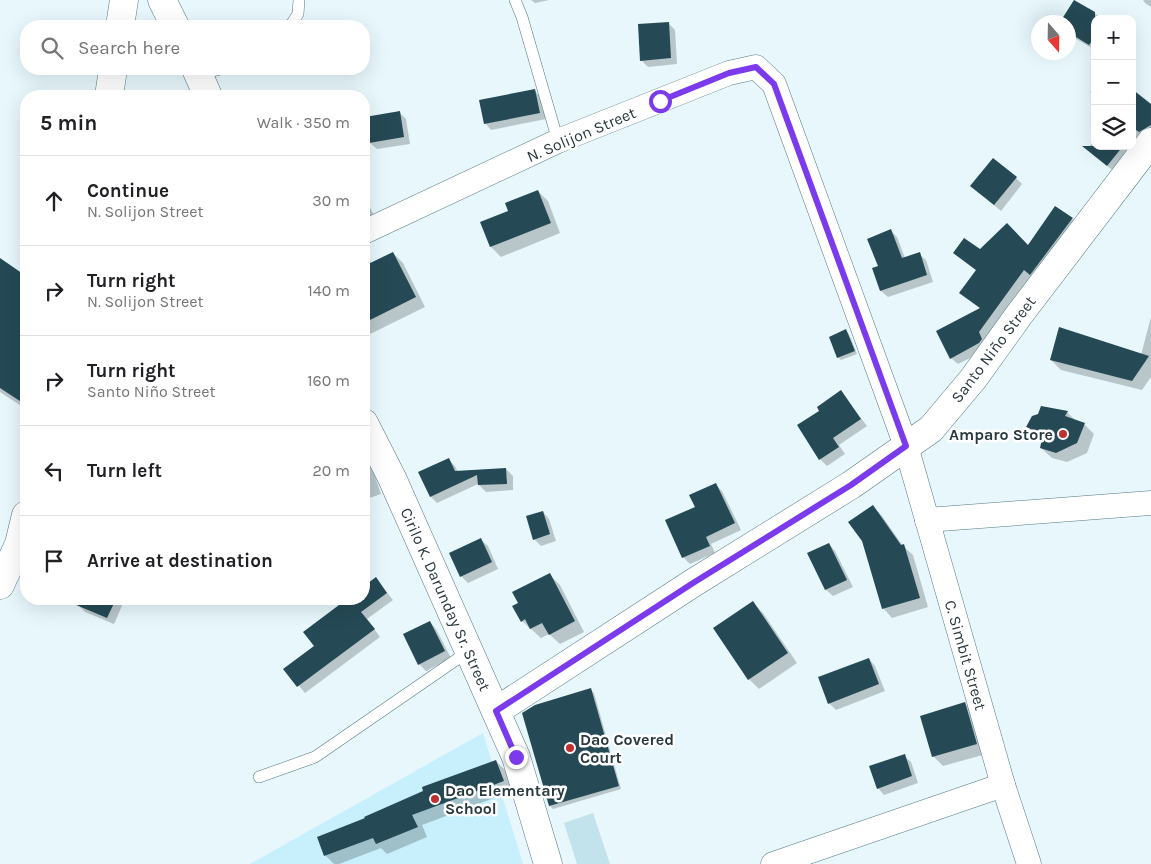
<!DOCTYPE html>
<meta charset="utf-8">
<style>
body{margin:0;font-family:Karla,sans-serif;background:#f6f6f6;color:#202124}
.controls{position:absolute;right:15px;top:15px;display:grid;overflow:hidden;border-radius:10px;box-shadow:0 5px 20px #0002}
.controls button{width:45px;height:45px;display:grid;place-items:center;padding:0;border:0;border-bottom:1px solid #e0e0e0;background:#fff;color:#202124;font:25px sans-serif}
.compass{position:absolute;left:1031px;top:15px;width:45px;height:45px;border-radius:50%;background:#fff;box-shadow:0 5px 20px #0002;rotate:160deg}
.stop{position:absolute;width:15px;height:15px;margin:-11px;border:4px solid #7c3aed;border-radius:50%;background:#fff}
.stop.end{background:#7c3aed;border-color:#fff;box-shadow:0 1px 5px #0008}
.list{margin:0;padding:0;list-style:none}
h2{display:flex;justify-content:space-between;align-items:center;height:65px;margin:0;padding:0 20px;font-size:21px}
h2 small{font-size:16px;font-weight:400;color:#757577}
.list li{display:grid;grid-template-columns:32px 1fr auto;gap:15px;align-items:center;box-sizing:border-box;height:90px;padding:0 20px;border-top:1px solid #e0e0e0}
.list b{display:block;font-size:19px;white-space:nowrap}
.list p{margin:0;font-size:16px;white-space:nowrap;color:#757577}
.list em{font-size:16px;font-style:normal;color:#757577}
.icon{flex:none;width:28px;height:28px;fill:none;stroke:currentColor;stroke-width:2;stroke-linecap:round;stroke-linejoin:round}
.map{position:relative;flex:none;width:1151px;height:864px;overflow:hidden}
.search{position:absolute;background:#fff;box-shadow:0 5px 20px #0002;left:20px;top:20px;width:350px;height:55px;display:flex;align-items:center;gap:12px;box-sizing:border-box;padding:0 18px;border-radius:20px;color:#757577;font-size:19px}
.panel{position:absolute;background:#fff;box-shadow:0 5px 20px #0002;left:20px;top:90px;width:350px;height:515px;border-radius:20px}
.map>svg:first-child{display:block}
.built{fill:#c7effc}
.green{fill:#c2e2ec}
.shadow{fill:#0003}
.building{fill:#254a55}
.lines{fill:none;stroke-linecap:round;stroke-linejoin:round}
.lane-casing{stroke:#537984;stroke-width:12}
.street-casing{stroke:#537984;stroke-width:25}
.secondary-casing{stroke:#537984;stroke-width:29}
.lane{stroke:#fff;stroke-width:11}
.street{stroke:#fff;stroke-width:24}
.secondary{stroke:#fff;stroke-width:28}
.route{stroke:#7c3aed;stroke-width:6}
.poi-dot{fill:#bf3032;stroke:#fff;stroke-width:2}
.labels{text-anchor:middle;stroke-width:5;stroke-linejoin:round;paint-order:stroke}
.street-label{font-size:16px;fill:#29393e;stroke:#fff}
.poi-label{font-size:16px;font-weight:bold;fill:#29393e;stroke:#fff;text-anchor:start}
</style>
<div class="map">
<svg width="1151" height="864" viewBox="0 0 1151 864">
<rect width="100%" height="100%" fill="#e7f7fc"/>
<!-- built -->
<path class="built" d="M 483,733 L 523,864 L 250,864 Z"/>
<!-- green -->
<path class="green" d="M 593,813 L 610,864 L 577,864 L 564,823 Z"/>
<!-- shadow -->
<g class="shadow">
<path d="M 531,0 L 549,0 L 535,3 Z"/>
<path d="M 1143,0 L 1151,0 L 1151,7 L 1145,3 Z"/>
<path d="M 1075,1 L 1103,19 L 1095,19 L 1095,50 L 1068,34 L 1068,22 L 1062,22 Z"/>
<path d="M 668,23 L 675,30 L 677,64 L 648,67 L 641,60 Z"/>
<path d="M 1095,86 L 1095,97 L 1090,92 Z"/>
<path d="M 535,91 L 541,97 L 546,119 L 491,130 L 485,123 Z"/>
<path d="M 1132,91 L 1151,106 L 1151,139 L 1117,174 L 1087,149 L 1095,140 L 1095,146 L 1132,146 Z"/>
<path d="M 399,112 L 406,119 L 410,144 L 377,149 L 370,143 Z"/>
<path d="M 1016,178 L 1022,184 L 1001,211 L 978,192 Z"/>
<path d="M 538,191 L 548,201 L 560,233 L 501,257 L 491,247 L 510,212 Z"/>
<path d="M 364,194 L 376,220 L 364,225 Z"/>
<path d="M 1072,219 L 1079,225 L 1037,281 L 1031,276 L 985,340 L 986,350 L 958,364 L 951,358 L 981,309 L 961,293 L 977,271 L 954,253 L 1028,246 Z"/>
<path d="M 890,230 L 897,237 L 905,258 L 919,254 L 926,260 L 933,282 L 888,297 L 881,291 L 874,269 L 880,267 Z"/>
<path d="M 393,253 L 403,263 L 425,307 L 364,337 L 364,268 Z"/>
<path d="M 0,260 L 26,278 L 26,409 L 0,392 Z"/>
<path d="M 1151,317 L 1151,377 L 1142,390 L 1061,370 L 1051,360 L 1141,355 Z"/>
<path d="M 846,331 L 849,334 L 857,354 L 841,360 L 838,357 L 830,337 Z"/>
<path d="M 841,392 L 867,426 L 839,445 L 845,454 L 827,466 L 820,459 L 798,425 L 821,411 Z"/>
<path d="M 1067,412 L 1076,421 L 1084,424 L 1094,434 L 1087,453 L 1067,462 L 1052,458 L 1041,448 L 1043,439 L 1038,437 L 1028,427 Z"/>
<path d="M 364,459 L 372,467 L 381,494 L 364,500 Z"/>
<path d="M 448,459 L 455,466 L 458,472 L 506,469 L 513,476 L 513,490 L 486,492 L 478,484 L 437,503 L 431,497 L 420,473 Z"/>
<path d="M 715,484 L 722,491 L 741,530 L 711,544 L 715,553 L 690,564 L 683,557 Z"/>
<path d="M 873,507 L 882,516 L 903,546 L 913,555 L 928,607 L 892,618 L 883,608 Z"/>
<path d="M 543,512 L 549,519 L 556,541 L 541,546 L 534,539 Z"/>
<path d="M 481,540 L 488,546 L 498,569 L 468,583 L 461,576 Z"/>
<path d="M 829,544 L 835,551 L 853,587 L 833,596 L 826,590 L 809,554 Z"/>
<path d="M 550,575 L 560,585 L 584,632 L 560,644 L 549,634 L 541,638 L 522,621 Z"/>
<path d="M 376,579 L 393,600 L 367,619 L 380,637 L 305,693 L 285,669 L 316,647 L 305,632 L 349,599 L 364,599 L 364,588 Z"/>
<path d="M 81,599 L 125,599 L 114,624 L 85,612 L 78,605 Z"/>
<path d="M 753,603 L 763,613 L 797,663 L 759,689 L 749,679 Z"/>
<path d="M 430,622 L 436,629 L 451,658 L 426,671 L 419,664 Z"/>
<path d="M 869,659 L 875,666 L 885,691 L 836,710 L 829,703 Z"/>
<path d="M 591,690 L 594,693 L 621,789 L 553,809 L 550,806 L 523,713 Z"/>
<path d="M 965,703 L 975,713 L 986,754 L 943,766 L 933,756 Z"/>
<path d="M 904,756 L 911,762 L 918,783 L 884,795 L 878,788 Z"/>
<path d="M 496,761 L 506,771 L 513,791 L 422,825 L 427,837 L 387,854 L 381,848 L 339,864 L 334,864 L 325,855 L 367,819 Z"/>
</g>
<!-- building -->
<g class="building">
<path d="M 1074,0 L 1095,12 L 1095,37 L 1089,45 L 1068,32 L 1068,22 L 1060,22 Z"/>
<path d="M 669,22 L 671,58 L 640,61 L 638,24 Z"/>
<path d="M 535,89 L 540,113 L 484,124 L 479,100 Z"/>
<path d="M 1132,89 L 1151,104 L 1151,125 L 1139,132 L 1132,127 Z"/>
<path d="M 400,111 L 404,137 L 369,143 L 365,117 Z"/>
<path d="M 1082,146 L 1123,146 L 1107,166 Z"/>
<path d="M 993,158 L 1017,177 L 994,205 L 970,186 Z"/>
<path d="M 538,190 L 551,223 L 490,247 L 480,222 L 508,211 L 505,203 Z"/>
<path d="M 1055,206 L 1073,218 L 1072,219 L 1030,275 L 1024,270 L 979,332 L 982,339 L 979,343 L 950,359 L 936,331 L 980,308 L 959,293 L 976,270 L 953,253 L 964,238 L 980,249 L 1007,223 L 1028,245 Z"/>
<path d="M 891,229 L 902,258 L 920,252 L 927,275 L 880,291 L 872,268 L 878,266 L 867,239 Z"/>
<path d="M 393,252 L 416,297 L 364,323 L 364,266 Z"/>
<path d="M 0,258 L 26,276 L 26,405 L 0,388 Z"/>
<path d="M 1059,327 L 1149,356 L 1132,381 L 1050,360 Z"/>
<path d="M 846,329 L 855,351 L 837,358 L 829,337 Z"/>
<path d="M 841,390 L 861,419 L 833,438 L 839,447 L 819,460 L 797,425 L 819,411 L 817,407 Z"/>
<path d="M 1041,406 L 1068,411 L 1065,416 L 1085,423 L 1077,443 L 1056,453 L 1040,448 L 1043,434 L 1026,427 L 1032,416 L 1038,414 Z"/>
<path d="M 449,458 L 455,471 L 506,468 L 507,484 L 478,485 L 477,475 L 430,497 L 418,472 Z"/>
<path d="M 716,483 L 735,523 L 706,537 L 710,546 L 682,558 L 665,520 L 695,507 L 689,495 Z"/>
<path d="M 873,505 L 901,545 L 904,544 L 920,598 L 882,609 L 862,541 L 848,522 Z"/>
<path d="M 543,511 L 550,534 L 533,540 L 526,516 Z"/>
<path d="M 481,538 L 492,562 L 460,577 L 449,553 Z"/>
<path d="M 829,543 L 847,580 L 825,590 L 807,553 Z"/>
<path d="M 550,573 L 575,621 L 549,635 L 542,623 L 530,629 L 525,619 L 521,622 L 512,606 L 518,603 L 512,592 Z"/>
<path d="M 376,577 L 387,593 L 361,612 L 375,629 L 297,687 L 283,669 L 314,646 L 303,632 L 347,599 L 364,599 L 364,586 Z"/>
<path d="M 62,599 L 116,599 L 107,618 Z"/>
<path d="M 753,601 L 788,653 L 748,680 L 713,628 Z"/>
<path d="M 430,621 L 445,651 L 418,665 L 403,634 Z"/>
<path d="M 869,658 L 879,684 L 828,704 L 818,677 Z"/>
<path d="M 591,688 L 619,786 L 549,806 L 522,713 L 535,705 Z"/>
<path d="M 965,702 L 977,744 L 932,757 L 920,716 Z"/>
<path d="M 905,754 L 912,776 L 877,789 L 869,766 Z"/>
<path d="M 496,760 L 504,781 L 412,815 L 418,827 L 376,844 L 373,838 L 324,856 L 317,837 L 365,818 L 364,817 L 423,791 L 422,787 Z"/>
</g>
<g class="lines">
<!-- lane casing -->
<g class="lane-casing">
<g id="lane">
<path d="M 515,0 L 522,17 L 558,141"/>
<path d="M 290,26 L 298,14 L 299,0"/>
<path d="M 199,75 L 220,69"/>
<path d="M 259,777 L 315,757 L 469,651"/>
</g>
</g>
<!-- street casing -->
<g class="street-casing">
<g id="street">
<path d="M 364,232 L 558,141 L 729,73 L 756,67 L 774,84 L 906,446 L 1003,785 L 1029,864"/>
<path d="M 927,520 L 1151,503"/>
<path d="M 773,864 L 1003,785"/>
</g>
</g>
<!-- secondary casing -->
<g class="secondary-casing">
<g id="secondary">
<path d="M 162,0 L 175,26"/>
<path d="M 120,26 L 124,0"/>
<path d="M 196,69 L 208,96"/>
<path d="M 109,96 L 113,69"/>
<path d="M 364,423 L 392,478 L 516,757 L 548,864"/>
<path d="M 0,585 L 19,544 L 26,515"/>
<path d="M 496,711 L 693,583 L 851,485 L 931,429 L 973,379 L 1019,315 L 1151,142"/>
</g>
</g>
<!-- lane -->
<use href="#lane" class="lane"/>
<!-- street -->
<use href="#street" class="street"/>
<!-- secondary -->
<use href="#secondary" class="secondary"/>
</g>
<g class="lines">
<!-- route -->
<path class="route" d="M 516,757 L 496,711 L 693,583 L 851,485 L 906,446 L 774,84 L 756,67 L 729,73 L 660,101"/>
</g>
<!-- markers -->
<g class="poi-dot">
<circle cx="1063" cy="434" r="5"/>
<circle cx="570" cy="748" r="5"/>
<circle cx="435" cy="799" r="5"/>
</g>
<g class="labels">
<!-- street labels -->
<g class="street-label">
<text transform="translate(581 134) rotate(-23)" y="6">N. Solijon Street</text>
<text transform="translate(993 349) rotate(-53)" y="6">Santo Niño Street</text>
<text transform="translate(446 599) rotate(66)" y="6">Cirilo K. Darunday Sr. Street</text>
<text transform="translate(966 655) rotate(74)" y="6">C. Simbit Street</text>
</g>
<!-- poi labels -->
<g class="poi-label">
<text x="1053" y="440" text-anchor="end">Amparo Store</text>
<text x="580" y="745">Dao Covered<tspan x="580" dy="18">Court</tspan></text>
<text x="445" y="796">Dao Elementary<tspan x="445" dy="18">School</tspan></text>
</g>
</g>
</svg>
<div class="controls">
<button>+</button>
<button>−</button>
<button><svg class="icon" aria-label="layers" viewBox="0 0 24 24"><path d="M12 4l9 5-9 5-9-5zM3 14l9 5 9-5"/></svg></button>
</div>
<svg class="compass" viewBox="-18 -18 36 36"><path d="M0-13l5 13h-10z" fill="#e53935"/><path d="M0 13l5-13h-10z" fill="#757577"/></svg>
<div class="stop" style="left:660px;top:101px"></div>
<div class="stop end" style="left:516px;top:757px"></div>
<div class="search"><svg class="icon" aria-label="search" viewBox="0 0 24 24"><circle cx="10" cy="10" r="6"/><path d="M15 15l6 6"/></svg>Search here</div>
<section class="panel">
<h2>5 min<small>Walk · 350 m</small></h2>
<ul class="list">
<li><svg class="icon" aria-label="ahead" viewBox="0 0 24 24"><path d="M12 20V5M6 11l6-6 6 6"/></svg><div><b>Continue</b><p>N. Solijon Street</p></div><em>30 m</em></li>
<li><svg class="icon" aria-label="right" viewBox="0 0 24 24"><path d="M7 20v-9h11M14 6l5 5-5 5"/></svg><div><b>Turn right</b><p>N. Solijon Street</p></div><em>140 m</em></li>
<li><svg class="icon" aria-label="right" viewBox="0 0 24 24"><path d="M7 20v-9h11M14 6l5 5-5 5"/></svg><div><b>Turn right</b><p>Santo Niño Street</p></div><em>160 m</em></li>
<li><svg class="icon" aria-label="left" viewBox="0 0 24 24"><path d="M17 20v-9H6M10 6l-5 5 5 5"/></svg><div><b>Turn left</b></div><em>20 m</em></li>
<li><svg class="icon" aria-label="arrive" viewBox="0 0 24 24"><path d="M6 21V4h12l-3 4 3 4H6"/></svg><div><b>Arrive at destination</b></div></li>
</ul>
</section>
</div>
